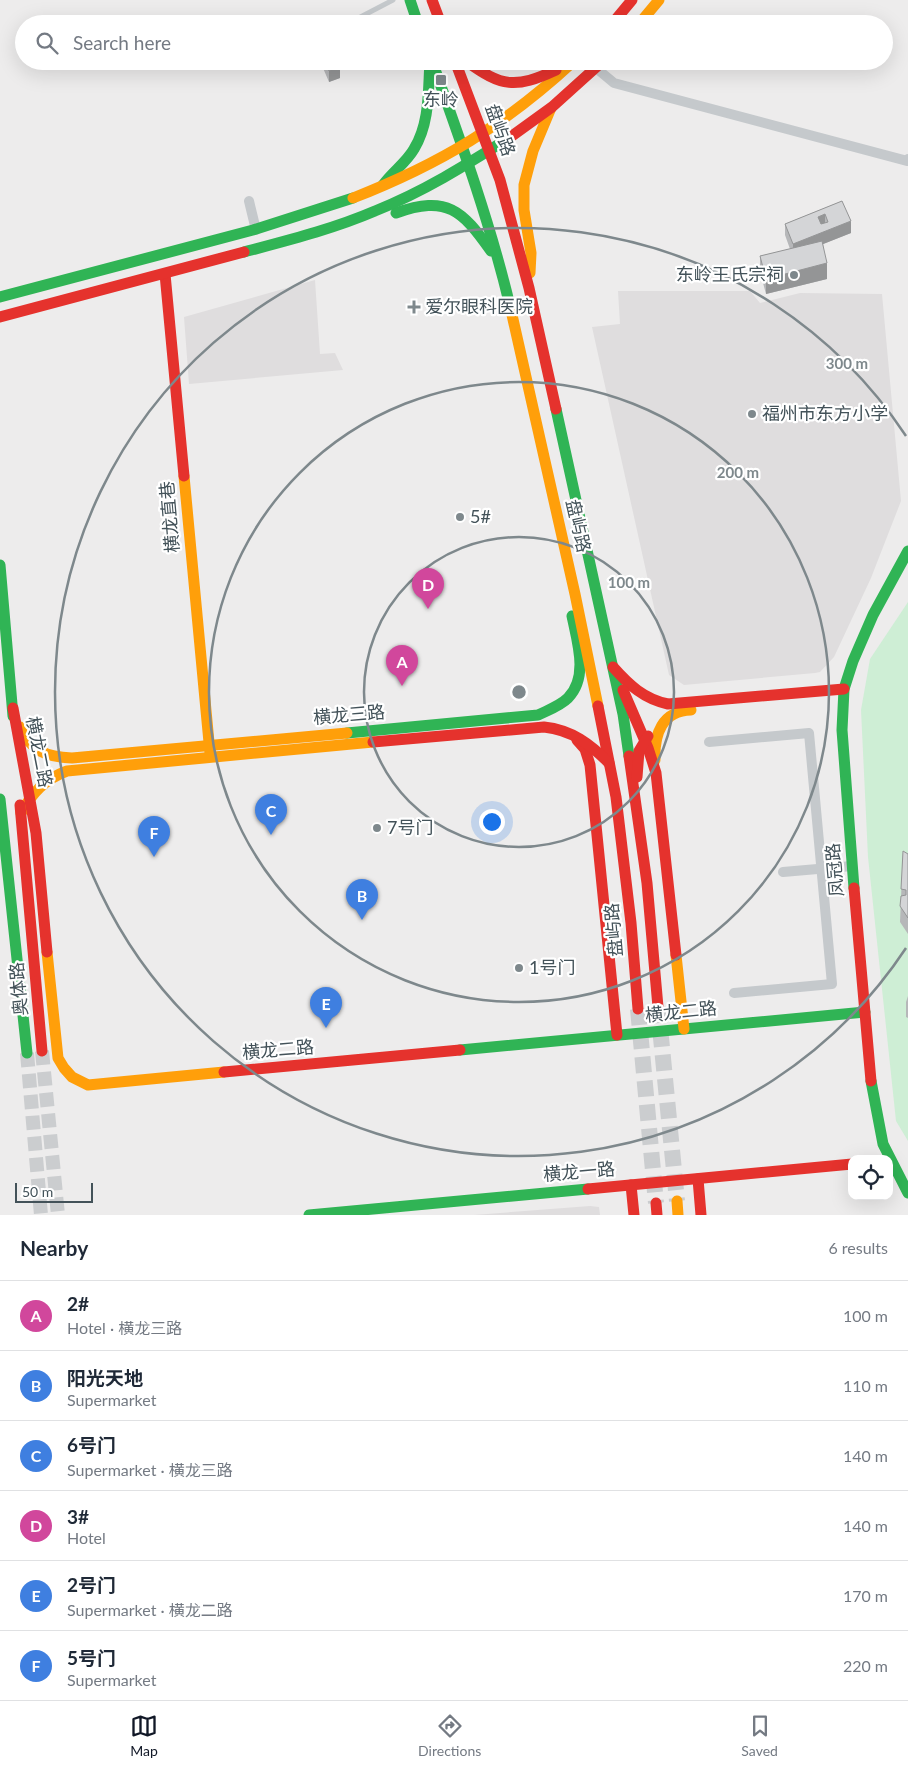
<!DOCTYPE html>
<meta charset="utf-8">
<style>
body{margin:0;font-family:Lato,"Noto Sans SC",sans-serif;background:#f6f6f7;color:#1f2937}
.controls{position:absolute;right:15px;bottom:15px;display:grid;overflow:hidden;border-radius:10px;box-shadow:0 5px 20px #0002}
.controls button{width:45px;height:45px;display:grid;place-items:center;padding:0;border:0;border-bottom:1px solid #e0e1e3;background:#fff;color:#1f2937;font:25px sans-serif}
.scale{position:absolute;left:15px;bottom:12px;width:78px;box-sizing:border-box;padding-left:5px;border:2px solid #435259;border-top:0;font-size:14px;line-height:18px;white-space:nowrap;color:#435259;-webkit-text-stroke:4px #fff;paint-order:stroke}
.you{position:absolute;left:491px;top:821px;width:18px;height:18px;margin:-12px;border:4px solid #fff;border-radius:50%;background:#1a73e8;box-shadow:0 0 0 8px #1a73e833}
.badge{display:grid;place-items:center;width:32px;height:32px;border-radius:50%;background:#111827;color:#fff;font-size:16px;font-weight:700}
.pin{position:absolute;translate:-50% -41px;filter:drop-shadow(0 1px 2px #0008)}
.pin::after{content:'';position:absolute;top:26px;width:18px;height:15px;background:inherit;clip-path:polygon(0 0,100% 0,50% 100%)}
.list{margin:0;padding:0;list-style:none}
h2{display:flex;justify-content:space-between;align-items:center;height:65px;margin:0;padding:0 20px;font-size:21px}
h2 small{font-size:16px;font-weight:400;color:#747a83}
.list li{display:grid;grid-template-columns:32px 1fr auto;gap:15px;align-items:center;box-sizing:border-box;height:70px;padding:0 20px;border-top:1px solid #e0e1e3}
.list b{display:block;font-size:19px;white-space:nowrap}
.list p{margin:0;font-size:16px;white-space:nowrap;color:#747a83}
.list em{font-size:16px;font-style:normal;color:#747a83}
.icon{flex:none;width:28px;height:28px;fill:none;stroke:currentColor;stroke-width:2;stroke-linecap:round;stroke-linejoin:round}
.map{position:relative;flex:none;width:908px;height:1215px;overflow:hidden}
.search{position:absolute;background:#fff;box-shadow:0 5px 20px #0002;left:15px;right:15px;top:15px;height:55px;display:flex;align-items:center;gap:12px;box-sizing:border-box;padding:0 18px;border-radius:28px;color:#747a83;font-size:19px}
.sheet{height:485px;background:#fff}
nav{display:flex;justify-content:space-around;align-items:center;box-sizing:border-box;height:70px;border-top:1px solid #e0e1e3;background:#fff;font-size:14px;color:#747a83}
nav a{display:grid;justify-items:center;gap:2px}
nav .on{color:#111827}
.map>svg:first-child{display:block}
.education{fill:#dfddde}
.green{fill:#ceeed5}
.lines{fill:none;stroke-linecap:round;stroke-linejoin:round}
.secondary-tunnel{stroke:#cbcdcf;stroke-width:14;stroke-dasharray:14 7;stroke-linecap:butt}
.primary-tunnel{stroke:#cbcdcf;stroke-width:16;stroke-dasharray:16 8;stroke-linecap:butt}
.lane{stroke:#c5c9cc;stroke-width:5}
.street{stroke:#c5c9cc;stroke-width:10}
.fast{stroke:#30b455;stroke-width:11}
.slow{stroke:#ff9f0a;stroke-width:11}
.jam{stroke:#e5322d;stroke-width:11}
.wall{fill:#b6b7b9}
.shaded-wall{fill:#949596}
.building{fill:#d4d5d7;stroke:#949596;fill-rule:evenodd}
.ring{fill:none;stroke:#7e888c;stroke-width:2.5}
.poi-dot{fill:#7e888c;stroke:#fff;stroke-width:2}
.labels{text-anchor:middle;stroke-width:4.5;stroke-linejoin:round;paint-order:stroke}
.poi-label{font-size:18px;fill:#435259;stroke:#fff;text-anchor:start}
.street-label{font-size:18px;fill:#435259;stroke:#fff}
.centre{fill:#7e888c;stroke:#fff;stroke-width:2.5}
.ring-label{font-size:15px;text-anchor:middle;font-weight:bold;fill:#7e888c;stroke:#fff;stroke-width:4.5;stroke-linejoin:round;paint-order:stroke}
</style>
<div class="map">
<svg width="908" height="1215" viewBox="0 0 908 1215">
<rect width="100%" height="100%" fill="#edecec"/>
<!-- education -->
<g class="education">
<path d="M 315,280 L 320,354 L 335,353 L 343,370 L 189,384 L 184,317 Z"/>
<path d="M 618,291 L 750,291 L 760,303 L 800,293 L 882,294 L 901,501 L 871,578 L 834,657 L 820,672 L 815,673 L 684,685 L 669,675 L 592,327 L 620,324 Z"/>
<path d="M 590,1206 L 599,1207 L 600,1215 L 474,1215 Z"/>
</g>
<!-- green -->
<path class="green" d="M 908,602 L 908,1141 L 896,1121 L 868,857 L 861,710 L 870,659 Z"/>
<g class="lines">
<!-- secondary-tunnel -->
<g class="secondary-tunnel">
<path d="M 42,1051 L 58,1215"/>
<path d="M 27,1053 L 41,1215"/>
</g>
<!-- primary-tunnel -->
<g class="primary-tunnel">
<path d="M 658,1007 L 677,1201"/>
<path d="M 638,1009 L 656,1203"/>
</g>
<!-- lane -->
<g class="lane">
<path d="M 347,24 L 393,0"/>
<path d="M 357,61 L 358,65 L 377,61"/>
</g>
<!-- street -->
<g class="street">
<path d="M 596,68 L 614,83 L 907,161 L 908,159"/>
<path d="M 249,201 L 256,230"/>
<path d="M 709,742 L 809,733 L 832,984 L 734,993"/>
<path d="M 783,872 L 852,866"/>
</g>
<!-- fast -->
<g class="fast">
<path d="M 410,0 L 418,24"/>
<path d="M 432,61 C 461,142 490,222 510,306"/>
<path d="M 383,185 C 392,172 406,163 414,149 C 430,123 428,91 430,61"/>
<path d="M 396,213 C 447,195 462,210 491,251"/>
<path d="M 244,252 C 289,240 333,229 375,211 C 423,192 466,165 509,138"/>
<path d="M 0,297 L 253,230 L 353,198"/>
<path d="M 556,409 L 623,714 L 629,756"/>
<path d="M 0,565 L 13,716"/>
<path d="M 347,733 L 538,715 C 548,710 560,706 568,698 C 589,677 577,641 572,616"/>
<path d="M 0,799 L 27,1053"/>
<path d="M 854,888 L 842,730 L 844,689 L 853,661 L 873,615 L 908,551"/>
<path d="M 460,1050 L 865,1012"/>
<path d="M 871,1081 L 883,1144 L 908,1193"/>
<path d="M 309,1215 L 588,1189"/>
</g>
<!-- slow -->
<g class="slow">
<path d="M 639,24 L 659,0"/>
<path d="M 353,198 C 440,164 505,125 574,61"/>
<path d="M 530,273 L 531,253 L 524,210 L 524,185 L 533,151 L 551,108"/>
<path d="M 510,306 L 575,594 L 598,706"/>
<path d="M 184,476 L 210,753"/>
<path d="M 20,727 C 31,751 46,757 72,758 L 347,733"/>
<path d="M 655,760 C 654,734 662,711 691,710"/>
<path d="M 21,813 C 32,793 45,779 67,771 L 373,742"/>
<path d="M 47,952 L 58,1058 L 64,1068 L 72,1077 L 88,1085 L 224,1072"/>
<path d="M 676,955 L 684,1029"/>
<path d="M 677,1201 L 678,1215"/>
</g>
<!-- jam -->
<g class="jam">
<path d="M 432,0 L 441,24"/>
<path d="M 612,24 L 632,0"/>
<path d="M 455,61 L 500,180 L 529,288 L 556,409"/>
<path d="M 466,61 C 502,87 515,89 556,70"/>
<path d="M 509,138 L 552,107 L 603,61"/>
<path d="M 165,274 L 184,476"/>
<path d="M 0,317 L 244,252"/>
<path d="M 613,667 C 629,685 644,699 668,704 L 844,689"/>
<path d="M 623,690 L 648,748 L 656,773 L 676,955"/>
<path d="M 598,706 L 616,797 L 631,923 L 638,1009"/>
<path d="M 13,708 L 36,833 L 47,952"/>
<path d="M 577,740 L 585,749 L 590,765 L 617,1035"/>
<path d="M 373,742 L 544,727 C 572,730 590,744 609,763"/>
<path d="M 629,756 L 647,883 L 658,1007"/>
<path d="M 637,777 L 639,751 L 648,736"/>
<path d="M 20,805 L 42,1051"/>
<path d="M 854,888 L 871,1081"/>
<path d="M 224,1072 L 460,1050"/>
<path d="M 698,1179 L 701,1215"/>
<path d="M 631,1185 L 634,1215"/>
<path d="M 588,1189 L 852,1164"/>
<path d="M 656,1203 L 657,1215"/>
</g>
</g>
<!-- wall -->
<g class="wall">
<path d="M 320,61 L 358,61 L 340,69 L 340,78 L 329,82 Z"/>
<path d="M 842,201 L 851,233 L 823,244 L 827,279 L 766,294 L 760,272 L 760,256 L 790,249 L 785,235 L 785,224 Z"/>
<path d="M 903,851 L 908,854 L 908,934 L 900,922 Z"/>
<path d="M 908,996 L 908,1018 L 906,1017 L 906,1002 Z"/>
</g>
<!-- shaded-wall -->
<g class="shaded-wall">
<path d="M 348,61 L 358,61 L 340,69 L 340,78 L 329,82 L 329,71 L 336,66 Z"/>
<path d="M 825,214 L 825,226 L 818,228 L 818,217 Z"/>
<path d="M 851,221 L 851,233 L 793,256 L 793,244 Z"/>
<path d="M 827,263 L 827,279 L 766,294 L 766,279 Z"/>
</g>
<!-- building -->
<g class="building">
<path d="M 325,61 L 338,61 L 340,66 L 329,71 Z"/>
<path d="M 338,61 L 348,61 L 339,65 Z"/>
<path d="M 842,201 L 851,221 L 793,244 L 785,224 ZM 825,214 L 828,222 L 821,224 L 818,217 Z"/>
<path d="M 822,241 L 827,263 L 766,279 L 760,256 Z"/>
<path d="M 903,851 L 908,854 L 908,918 L 900,906 L 901,896 L 906,895 L 906,890 L 901,889 Z"/>
</g>
<!-- distance rings -->
<g class="ring">
<circle cx="519" cy="692" r="155"/>
<circle cx="519" cy="692" r="310"/>
<path d="M906 948A464 464 0 1 1 906 436"/>
</g>
<!-- markers -->
<g class="poi-dot">
<rect x="435" y="74" width="12" height="12" rx="2.5"/>
<circle cx="794" cy="275" r="5"/>
<path d="M411.5 299.5h5v5h5v5h-5v5h-5v-5h-5v-5h5z"/>
<circle cx="752" cy="414" r="5"/>
<circle cx="460" cy="517" r="5"/>
<circle cx="377" cy="828" r="5"/>
<circle cx="519" cy="968" r="5"/>
</g>
<g class="labels">
<!-- poi labels -->
<g class="poi-label">
<text x="441" y="106" text-anchor="middle">东岭</text>
<text x="784" y="281" text-anchor="end">东岭王氏宗祠</text>
<text x="425" y="313">爱尔眼科医院</text>
<text x="762" y="420">福州市东方小学</text>
<text x="470" y="523">5#</text>
<text x="387" y="834">7号门</text>
<text x="529" y="974">1号门</text>
</g>
<!-- street labels -->
<g class="street-label">
<text transform="translate(500 130) rotate(70)" y="6">盘屿路</text>
<text transform="translate(170 517) rotate(-95)" y="6">横龙直巷</text>
<text transform="translate(578 526) rotate(77)" y="6">盘屿路</text>
<text transform="translate(349 715) rotate(-5)" y="6">横龙三路</text>
<text transform="translate(39 752) rotate(79)" y="6">横龙二路</text>
<text transform="translate(835 870) rotate(-95)" y="6">凤冠路</text>
<text transform="translate(614 930) rotate(-95)" y="6">盘屿路</text>
<text transform="translate(19 989) rotate(-95)" y="6">奥体路</text>
<text transform="translate(681 1012) rotate(-6)" y="6">横龙二路</text>
<text transform="translate(278 1050) rotate(-5)" y="6">横龙二路</text>
<text transform="translate(579 1172) rotate(-5)" y="6">横龙一路</text>
</g>
</g>
<circle cx="519" cy="692" r="8" class="centre"/>
<g class="ring-label">
<text x="847" y="369">300 m</text>
<text x="738" y="478">200 m</text>
<text x="629" y="588">100 m</text>
</g>
</svg>
<div class="controls">
<button><svg class="icon" aria-label="locate" viewBox="0 0 24 24"><circle cx="12" cy="12" r="6"/><path d="M12 2v4M12 18v4M2 12h4M18 12h4"/></svg></button>
</div>
<div class="scale">50 m</div>
<div class="you"></div>
<div class="pin badge" style="left:402px;top:686px;background:#d1479c">A</div>
<div class="pin badge" style="left:362px;top:920px;background:#3f7fe0">B</div>
<div class="pin badge" style="left:271px;top:835px;background:#3f7fe0">C</div>
<div class="pin badge" style="left:428px;top:609px;background:#d1479c">D</div>
<div class="pin badge" style="left:326px;top:1028px;background:#3f7fe0">E</div>
<div class="pin badge" style="left:154px;top:857px;background:#3f7fe0">F</div>
<div class="search"><svg class="icon" aria-label="search" viewBox="0 0 24 24"><circle cx="10" cy="10" r="6"/><path d="M15 15l6 6"/></svg>Search here</div>
</div>
<section class="sheet">
<h2>Nearby<small>6 results</small></h2>
<ul class="list">
<li><span class="badge" style="background:#d1479c">A</span><div><b>2#</b><p>Hotel · 横龙三路</p></div><em>100 m</em></li>
<li><span class="badge" style="background:#3f7fe0">B</span><div><b>阳光天地</b><p>Supermarket</p></div><em>110 m</em></li>
<li><span class="badge" style="background:#3f7fe0">C</span><div><b>6号门</b><p>Supermarket · 横龙三路</p></div><em>140 m</em></li>
<li><span class="badge" style="background:#d1479c">D</span><div><b>3#</b><p>Hotel</p></div><em>140 m</em></li>
<li><span class="badge" style="background:#3f7fe0">E</span><div><b>2号门</b><p>Supermarket · 横龙二路</p></div><em>170 m</em></li>
<li><span class="badge" style="background:#3f7fe0">F</span><div><b>5号门</b><p>Supermarket</p></div><em>220 m</em></li>
</ul>
</section>
<nav>
<a class="on"><svg class="icon" aria-label="map" viewBox="0 0 24 24"><path d="M3 6l6-2 6 2 6-2v14l-6 2-6-2-6 2zM9 4v14M15 6v14"/></svg>Map</a>
<a><svg class="icon" aria-label="directions" viewBox="0 0 24 24"><path d="M12 3l9 9-9 9-9-9zM9 14v-3h6M13 9l2 2-2 2"/></svg>Directions</a>
<a><svg class="icon" aria-label="saved" viewBox="0 0 24 24"><path d="M7 4h10v16l-5-4-5 4z"/></svg>Saved</a>
</nav>
